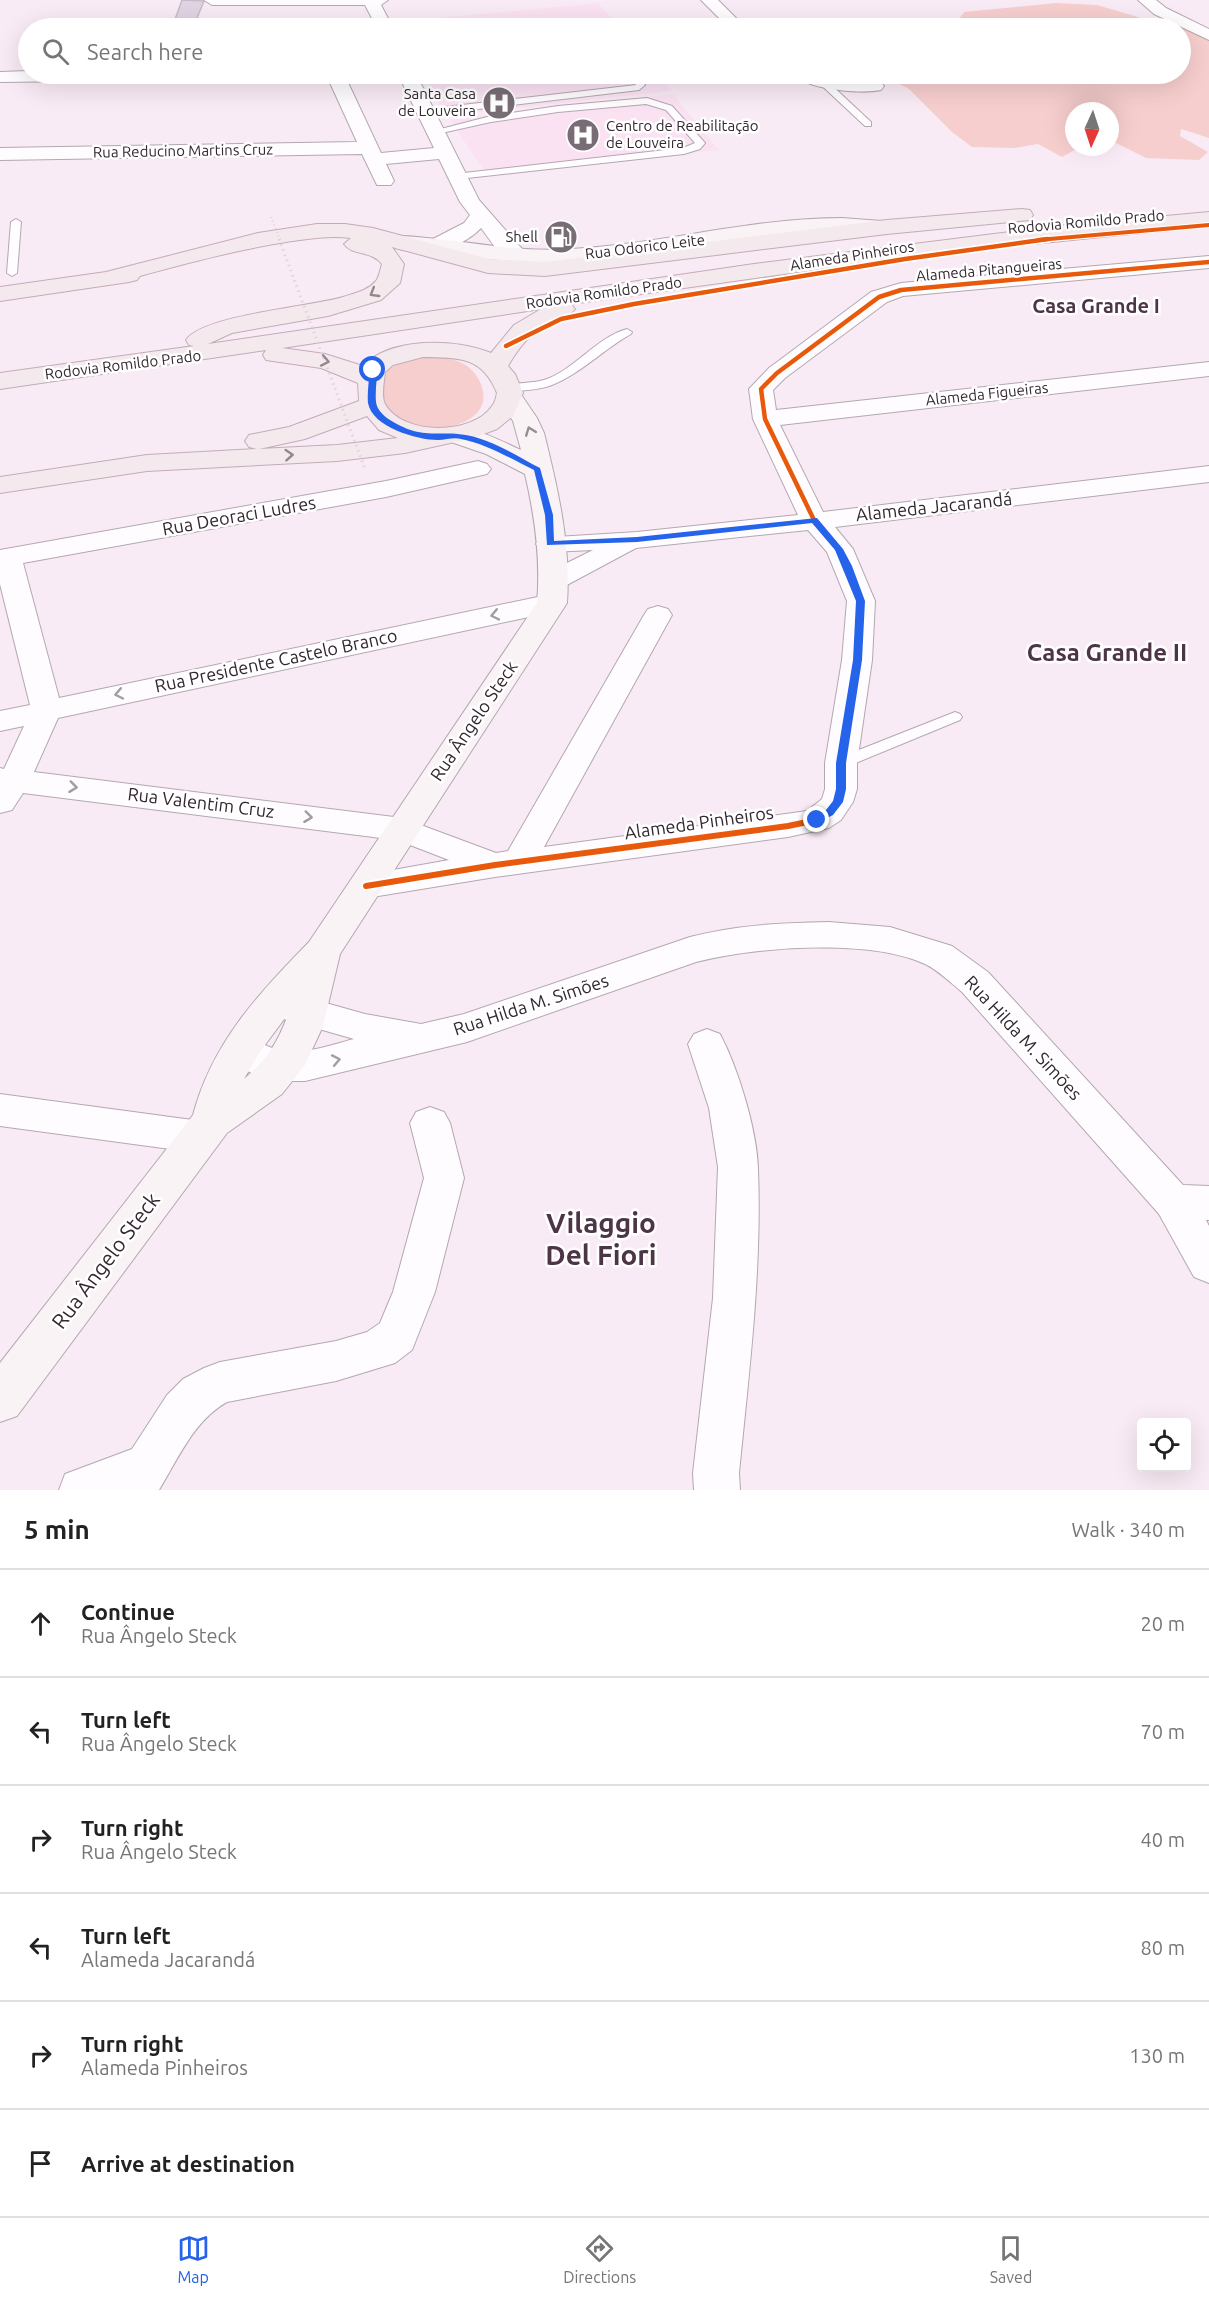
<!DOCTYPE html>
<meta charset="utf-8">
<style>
body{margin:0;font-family:Ubuntu,sans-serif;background:#f6f6f6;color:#222}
.controls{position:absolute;right:18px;bottom:18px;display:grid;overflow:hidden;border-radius:6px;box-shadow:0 6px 24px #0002}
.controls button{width:54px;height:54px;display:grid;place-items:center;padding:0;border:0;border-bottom:2px solid #e0e0e0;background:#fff;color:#222;font:30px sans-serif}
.compass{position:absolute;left:1065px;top:102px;width:54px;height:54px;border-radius:50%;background:#fff;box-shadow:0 6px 24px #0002;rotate:183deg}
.stop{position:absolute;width:18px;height:18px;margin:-14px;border:4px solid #2563eb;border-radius:50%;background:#fff}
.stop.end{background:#2563eb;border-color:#fff;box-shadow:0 2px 6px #0008}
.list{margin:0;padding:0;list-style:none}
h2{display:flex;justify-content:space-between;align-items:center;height:78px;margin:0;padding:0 24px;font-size:26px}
h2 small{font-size:20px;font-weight:400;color:#767676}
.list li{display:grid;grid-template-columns:39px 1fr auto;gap:18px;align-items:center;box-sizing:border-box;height:108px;padding:0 24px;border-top:2px solid #e0e0e0}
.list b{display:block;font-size:22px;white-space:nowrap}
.list p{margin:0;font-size:20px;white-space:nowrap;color:#767676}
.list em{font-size:20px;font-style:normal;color:#767676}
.icon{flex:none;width:33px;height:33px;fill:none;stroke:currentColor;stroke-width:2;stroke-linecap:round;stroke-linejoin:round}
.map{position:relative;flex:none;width:1209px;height:1490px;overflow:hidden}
.search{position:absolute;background:#fff;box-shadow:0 6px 24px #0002;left:18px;right:18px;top:18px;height:66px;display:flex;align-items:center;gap:15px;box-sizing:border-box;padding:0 21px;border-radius:33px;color:#767676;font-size:22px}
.sheet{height:726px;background:#fff}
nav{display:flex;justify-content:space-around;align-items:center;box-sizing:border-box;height:84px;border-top:2px solid #e0e0e0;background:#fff;font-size:16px;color:#767676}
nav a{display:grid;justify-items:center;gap:3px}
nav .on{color:#2563eb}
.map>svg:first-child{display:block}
.built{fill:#fae2f3}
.green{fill:#f7cece}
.building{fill:#e0d3e3;stroke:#c5bcc6;stroke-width:1.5}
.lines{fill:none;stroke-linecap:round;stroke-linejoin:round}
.lane-casing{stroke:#b3a8b0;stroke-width:2}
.street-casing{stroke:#b3a8b0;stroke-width:2}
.secondary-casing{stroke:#b3a8b0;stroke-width:2}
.primary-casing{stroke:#c3acb7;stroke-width:2}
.lane{fill:#fefcfe;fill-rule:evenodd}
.street{fill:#fefcfe;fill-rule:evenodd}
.secondary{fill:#f9f3f6;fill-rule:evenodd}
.primary{fill:#f4e9ed;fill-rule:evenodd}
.path-bridge-far1{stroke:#dad6d9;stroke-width:2;stroke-dasharray:1 3;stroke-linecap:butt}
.path-bridge{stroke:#dad6d9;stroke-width:3;stroke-dasharray:1.5 4;stroke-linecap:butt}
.cycleway-far2-casing{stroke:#fff;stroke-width:6}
.cycleway-far1-casing{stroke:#fff;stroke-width:8}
.cycleway-casing{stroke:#fff;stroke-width:10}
.cycleway-far2{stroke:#e8590c;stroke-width:4}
.cycleway-far1{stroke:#e8590c;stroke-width:4.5}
.cycleway{stroke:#e8590c;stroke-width:6}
.oneway{stroke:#94888e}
.oneway2{stroke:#968d93}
.oneway3{stroke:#a39ca1}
.route{fill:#2563eb}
.labels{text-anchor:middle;stroke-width:5;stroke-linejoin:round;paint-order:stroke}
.far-poi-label{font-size:15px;fill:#332730;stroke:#fff;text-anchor:end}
.far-street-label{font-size:15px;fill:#332730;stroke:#fff}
.street-label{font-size:18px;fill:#332730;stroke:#fff}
.far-district-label{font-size:20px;font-weight:bold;fill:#4d3447;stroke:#fff}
.near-street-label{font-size:21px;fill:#332730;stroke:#fff}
.district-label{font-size:24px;font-weight:bold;fill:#4d3447;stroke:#fff}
.near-district-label{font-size:28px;font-weight:bold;fill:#4d3447;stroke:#fff}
</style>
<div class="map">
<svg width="1209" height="1490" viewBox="0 0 1209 1490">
<rect width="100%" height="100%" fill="#f9ebf5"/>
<!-- built -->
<g class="built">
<path d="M 598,3 L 619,28 L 398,28 L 395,22 Z"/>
<path d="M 423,74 L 657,74 L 672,91 L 445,116 Z"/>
<path d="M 673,94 L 719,150 L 487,175 L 450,120 Z"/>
</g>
<!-- green -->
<g class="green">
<path d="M 1056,3 L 1097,5 L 1158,23 L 1209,30 L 1209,138 L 1181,129 L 1180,136 L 1208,152 L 1199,160 L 1146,158 L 1110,140 L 1110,111 L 1074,111 L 1074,147 L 1080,147 L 1062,157 L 1038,144 L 1015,148 L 972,147 L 952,132 L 909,89 L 879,74 L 1180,74 L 1180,28 L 953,28 L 964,12 Z"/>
<path d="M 435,357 C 444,358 454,359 462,363 C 479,371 492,398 477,413 C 456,435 402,433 385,407 C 380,400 382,385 381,375 C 397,361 414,358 435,357 Z"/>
</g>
<!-- building -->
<path class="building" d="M 182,0 L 204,1 L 193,28 L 172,28 Z"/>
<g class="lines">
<!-- lane casing -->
<g class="lane-casing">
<g id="lane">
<path d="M 382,21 L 404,26 L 405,28 L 394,28 L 379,25 L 378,23 Z"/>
<path d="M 595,23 L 602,28 L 594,28 L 591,25 Z"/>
<path d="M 628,74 L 636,74 L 645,85 L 639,90 L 427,115 L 423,112 L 427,109 L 636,85 Z"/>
<path d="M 820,80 L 826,80 L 871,122 L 871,126 L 865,126 L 820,84 Z"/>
<path d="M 647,98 L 672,106 L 705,143 L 700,149 L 684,154 L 458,179 L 453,176 L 455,174 L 683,148 L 695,143 L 666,110 L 646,104 L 558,112 L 491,122 L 437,134 L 433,131 L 491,116 L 558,106 Z"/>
<path d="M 16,219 L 21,222 L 17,273 L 12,276 L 7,273 L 11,222 Z"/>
<path d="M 627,329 L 632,332 L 631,334 C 604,349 580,374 552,385 C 539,390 523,390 510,392 L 504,389 C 514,381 532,384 544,380 C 575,370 595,338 627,329 Z"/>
<path d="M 955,712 L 960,714 L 962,717 L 960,720 L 846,767 L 841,768 L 833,763 L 836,759 Z"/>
</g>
</g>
<!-- street casing -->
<g class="street-casing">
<g id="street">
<path d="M 204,0 L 388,0 L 381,5 L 393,28 L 377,28 L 365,5 L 212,5 Z"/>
<path d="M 701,0 L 718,0 L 746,28 L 729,28 Z"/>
<path d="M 1138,0 L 1156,0 L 1166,8 L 1209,29 L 1209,40 L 1154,14 Z"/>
<path d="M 28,71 L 28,74 L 253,74 L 250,78 L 244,79 L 0,82 L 0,72 Z"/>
<path d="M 326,74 L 344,74 L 381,153 L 434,148 L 398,74 L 416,74 L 479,200 L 523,250 L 526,255 L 523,260 C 503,264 492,242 481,228 C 471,239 448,252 433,249 L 430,244 L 433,239 L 464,223 L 470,215 L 460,202 L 439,159 L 386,164 L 394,181 L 391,185 L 377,185 L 362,154 L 0,160 L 0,148 L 357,142 Z"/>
<path d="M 794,74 C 813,72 829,78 847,80 C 859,82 870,79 881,82 L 884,86 L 881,90 C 863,94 806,90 794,74 Z"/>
<path d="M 1209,256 L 1209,268 L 903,296 L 887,302 L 785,378 L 773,390 L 776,410 L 1209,362 L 1209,376 L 780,425 L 823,512 L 1209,466 L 1209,482 L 835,527 L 853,549 L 875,601 L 872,660 L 857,763 L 857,789 L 853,802 L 841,820 L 829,828 L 788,837 L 495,877 L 366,898 L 354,895 L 349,886 L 354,877 L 449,860 L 397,840 L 23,793 L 12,810 L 0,813 L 0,768 L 4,769 L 24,726 L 0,731 L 0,711 L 30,705 L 0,584 L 0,550 L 386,481 L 478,461 L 487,464 L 491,469 L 487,474 L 386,497 L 23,563 L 59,698 L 552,594 L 562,597 L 566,603 L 562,609 L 552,612 L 58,718 L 34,772 L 402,818 L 496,853 L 508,851 L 644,615 L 648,609 L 658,606 L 668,609 L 672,615 L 544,847 L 807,811 L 822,799 L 825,789 L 825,763 L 842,660 L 847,601 L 827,552 L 808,530 L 636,548 L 565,586 L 555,588 L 545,586 L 541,580 L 545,574 L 593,550 L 550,552 L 540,550 L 536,544 L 540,538 L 637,532 L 798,515 L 753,419 L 749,389 L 769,368 L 871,292 L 901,283 Z"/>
<path d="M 829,922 L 890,927 L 952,946 L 988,972 L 1183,1185 L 1209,1186 L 1209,1220 L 1206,1220 L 1209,1226 L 1209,1283 L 1194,1277 L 1159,1214 L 962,992 C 951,983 938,970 925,964 C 868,938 756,947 696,962 L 467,1042 L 305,1081 C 276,1082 237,1076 222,1048 L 228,1038 L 241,1033 C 253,1037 263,1046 275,1049 C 301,1057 330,1045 354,1039 L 270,1015 L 265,1005 L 270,995 L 283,991 L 365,1014 L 421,1024 L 464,1014 L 690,937 C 736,925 781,923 829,922 Z"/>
<path d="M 707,1029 L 720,1034 C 738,1068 757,1130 758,1169 C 762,1270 749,1372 739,1473 L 740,1490 L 694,1490 L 693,1473 L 713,1298 L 718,1167 L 709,1108 L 688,1044 L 694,1034 Z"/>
<path d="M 0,1094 L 200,1121 L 214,1125 L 220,1137 L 214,1149 L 200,1153 L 0,1126 Z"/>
<path d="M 430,1107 L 444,1112 L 450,1123 L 464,1178 L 435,1292 L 412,1350 L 395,1363 L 336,1381 L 227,1402 C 194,1420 178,1459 159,1490 L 59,1490 L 65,1474 L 132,1449 L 167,1395 L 183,1379 L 204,1368 L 220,1362 L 336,1341 L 367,1332 L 380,1323 L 393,1292 L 424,1178 L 410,1123 L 416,1112 Z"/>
</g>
</g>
<!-- secondary casing -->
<g class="secondary-casing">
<g id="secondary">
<path d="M 842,218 L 895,222 L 898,227 L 895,232 L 796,234 L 570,263 L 528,263 L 403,250 L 395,248 L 392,243 L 395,238 L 403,236 C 459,239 515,253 571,249 C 662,244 751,218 842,218 Z"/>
<path d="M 511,390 L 520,393 L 537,418 L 544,433 C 558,489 571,545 567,603 L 340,954 L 323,1026 L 305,1065 L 282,1094 L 227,1133 L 17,1416 L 0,1422 L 0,1363 L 193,1115 C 212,1043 258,994 309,942 L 537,603 C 541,559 535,517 525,474 L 486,454 L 448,441 L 444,435 L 448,429 C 470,424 501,441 521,450 L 513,421 L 498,398 L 502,393 ZM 288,1014 C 279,1041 266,1061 244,1079 L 259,1053 Z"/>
</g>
</g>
<!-- primary casing -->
<g class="primary-casing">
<path id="primary" d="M 1022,209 L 1030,210 L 1033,215 L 1030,220 L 887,234 L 545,276 L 488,273 L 370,241 L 392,247 L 404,264 L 400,283 L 381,300 L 328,316 L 232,333 L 208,344 L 754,264 L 1057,226 L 1209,212 L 1209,226 L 905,257 L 571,304 L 575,309 C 569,318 555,319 546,324 C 529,334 518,349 508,366 L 515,374 L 523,393 L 513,416 L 497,429 L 473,438 L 405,453 L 337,461 L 147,471 L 0,493 L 0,477 L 147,455 L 257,449 L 249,447 L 245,441 L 249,435 L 289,427 L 359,401 L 358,383 L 321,368 L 266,360 L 263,355 L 266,350 L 0,389 L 0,373 L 194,346 L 189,345 L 186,340 C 203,315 310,307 343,297 C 355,293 367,291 376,281 C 379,277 380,270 382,264 C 371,250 352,256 344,244 L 351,238 C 329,235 307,239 286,242 C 236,250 188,263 140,276 L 137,280 L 129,282 L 0,301 L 0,287 L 106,272 L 258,233 L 317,224 L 345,224 L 373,228 L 489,259 L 545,262 L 887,220 ZM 541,309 L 514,325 L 491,353 C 456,338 390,337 363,366 L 325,354 L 282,348 ZM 423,357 C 459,358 482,356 497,393 C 496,397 495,403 492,406 C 473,435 403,436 385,404 C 381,396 384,382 385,372 L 393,365 ZM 367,416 L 379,430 L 398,438 L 337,445 L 259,449 L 305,439 Z"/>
</g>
<!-- lane -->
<use href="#lane" class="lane"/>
<!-- street -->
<use href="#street" class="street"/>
<!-- secondary -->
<use href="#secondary" class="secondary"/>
<!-- primary -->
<use href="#primary" class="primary"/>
<!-- path-bridge-far1 -->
<path class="path-bridge-far1" d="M 271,217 L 280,240"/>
<!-- path-bridge -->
<path class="path-bridge" d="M 279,239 L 365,469"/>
<!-- cycleway-far2 casing -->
<g class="cycleway-far2-casing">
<path id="cycleway-far2" d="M 1038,240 L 1209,225"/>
</g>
<!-- cycleway-far1 casing -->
<g class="cycleway-far1-casing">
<g id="cycleway-far1">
<path d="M 506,346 L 561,319 L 634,304 L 905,259 L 1048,239"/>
<path d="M 841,553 L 814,520 L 765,419 L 761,389 L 777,373 L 879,297 L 901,290 L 1209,262"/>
</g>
</g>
<!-- cycleway casing -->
<g class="cycleway-casing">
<path id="cycleway" d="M 366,886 L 495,865 L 788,826 L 817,820 L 829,812 L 837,802 L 841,789 L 841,763 L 857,660 L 861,601 L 840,551"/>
</g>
<!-- cycleway-far2 -->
<use href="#cycleway-far2" class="cycleway-far2"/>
<!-- cycleway-far1 -->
<use href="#cycleway-far1" class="cycleway-far1"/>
<!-- cycleway -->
<use href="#cycleway" class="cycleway"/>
</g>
<!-- one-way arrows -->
<defs><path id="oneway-chevron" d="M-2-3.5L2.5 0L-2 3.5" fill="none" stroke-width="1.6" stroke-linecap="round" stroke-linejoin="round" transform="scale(1.5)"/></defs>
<g class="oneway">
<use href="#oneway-chevron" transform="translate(374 293) rotate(149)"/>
<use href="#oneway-chevron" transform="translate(325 361) rotate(11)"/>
<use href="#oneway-chevron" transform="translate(289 455) rotate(-4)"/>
</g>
<use class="oneway2" href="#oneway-chevron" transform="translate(530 431) rotate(-111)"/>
<g class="oneway3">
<use href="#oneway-chevron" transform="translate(495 615) rotate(168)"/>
<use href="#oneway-chevron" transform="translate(119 694) rotate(168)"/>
<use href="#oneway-chevron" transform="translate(73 787) rotate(7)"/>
<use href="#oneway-chevron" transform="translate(308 817) rotate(7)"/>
<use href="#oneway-chevron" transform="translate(336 1060) rotate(-11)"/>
</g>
<!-- route -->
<path class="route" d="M 373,368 L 377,370 C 377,380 375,392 376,402 C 377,410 384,416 390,420 C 426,443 443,427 478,438 C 499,444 520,458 540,468 L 553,515 L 554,541 L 637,537 L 817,518 L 843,549 L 852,566 L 865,601 L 862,660 L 846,763 L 846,789 L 843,802 L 833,815 L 817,823 L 812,820 L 826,810 L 833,801 L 836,789 L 836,763 L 853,660 L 856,601 L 835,550 L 812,523 L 637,542 L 547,545 L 545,515 L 534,470 C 511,459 487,444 461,439 C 454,437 446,440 438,440 C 417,440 372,427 368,403 C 367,393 369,380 370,370 Z"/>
<!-- icons -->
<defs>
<g id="hospital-disc" transform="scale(1.725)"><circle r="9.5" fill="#786c75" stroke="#fff"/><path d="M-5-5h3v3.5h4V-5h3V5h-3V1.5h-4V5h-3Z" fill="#fff"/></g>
<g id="fuel-disc" transform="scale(1.725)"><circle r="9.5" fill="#786c75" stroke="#fff"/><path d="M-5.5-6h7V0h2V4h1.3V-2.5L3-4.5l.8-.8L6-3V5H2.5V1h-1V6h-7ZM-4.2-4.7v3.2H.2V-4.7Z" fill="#fff"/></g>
</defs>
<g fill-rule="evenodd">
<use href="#hospital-disc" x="499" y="103"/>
<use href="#hospital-disc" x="583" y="135"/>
<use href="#fuel-disc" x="561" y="237"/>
</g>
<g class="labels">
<!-- far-poi labels -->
<g class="far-poi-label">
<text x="476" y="99">Santa Casa<tspan x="476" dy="17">de Louveira</tspan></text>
<text x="606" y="131" text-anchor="start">Centro de Reabilitação<tspan x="606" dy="17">de Louveira</tspan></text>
<text x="538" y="242">Shell</text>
</g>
<!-- far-street labels -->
<g class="far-street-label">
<text transform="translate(183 151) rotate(-1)" y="5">Rua Reducino Martins Cruz</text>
<text transform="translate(1086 222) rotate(-5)" y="5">Rodovia Romildo Prado</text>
<text transform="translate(645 247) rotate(-7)" y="5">Rua Odorico Leite</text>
<text transform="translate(852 256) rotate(-9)" y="5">Alameda Pinheiros</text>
<text transform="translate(989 270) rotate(-5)" y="5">Alameda Pitangueiras</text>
<text transform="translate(604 293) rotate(-8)" y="5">Rodovia Romildo Prado</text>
<text transform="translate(123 365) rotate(-7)" y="5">Rodovia Romildo Prado</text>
<text transform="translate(987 394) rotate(-6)" y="5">Alameda Figueiras</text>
</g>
<!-- street labels -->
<g class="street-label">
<text transform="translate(934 507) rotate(-6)" y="6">Alameda Jacarandá</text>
<text transform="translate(239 516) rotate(-10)" y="6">Rua Deoraci Ludres</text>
<text transform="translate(276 661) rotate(-12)" y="6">Rua Presidente Castelo Branco</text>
<text transform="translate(474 721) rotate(-56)" y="6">Rua Ângelo Steck</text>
<text transform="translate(201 803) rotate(7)" y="6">Rua Valentim Cruz</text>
<text transform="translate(699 823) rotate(-8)" y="6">Alameda Pinheiros</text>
<text transform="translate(531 1005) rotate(-18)" y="6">Rua Hilda M. Simões</text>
<text transform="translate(1023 1038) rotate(47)" y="6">Rua Hilda M. Simões</text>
</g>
<!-- far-district labels -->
<g class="far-district-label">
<text x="1096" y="313">Casa Grande I</text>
</g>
<!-- near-street labels -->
<g class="near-street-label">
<text transform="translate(106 1261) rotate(-53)" y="7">Rua Ângelo Steck</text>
</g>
<!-- district labels -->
<g class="district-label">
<text x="1107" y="661">Casa Grande II</text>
</g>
<!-- near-district labels -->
<g class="near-district-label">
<text x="601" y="1233">Vilaggio<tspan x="601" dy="32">Del Fiori</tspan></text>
</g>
</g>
</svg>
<div class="controls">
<button><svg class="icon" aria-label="locate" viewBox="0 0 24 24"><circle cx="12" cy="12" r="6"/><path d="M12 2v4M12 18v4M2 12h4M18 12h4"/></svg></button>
</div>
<svg class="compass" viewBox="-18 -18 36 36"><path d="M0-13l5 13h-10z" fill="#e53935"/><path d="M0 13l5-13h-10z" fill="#767676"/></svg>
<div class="stop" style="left:373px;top:370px"></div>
<div class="stop end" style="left:817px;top:820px"></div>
<div class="search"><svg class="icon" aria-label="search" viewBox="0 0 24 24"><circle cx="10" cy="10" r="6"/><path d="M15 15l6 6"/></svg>Search here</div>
</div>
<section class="sheet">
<h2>5 min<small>Walk · 340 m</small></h2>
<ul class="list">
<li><svg class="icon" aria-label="ahead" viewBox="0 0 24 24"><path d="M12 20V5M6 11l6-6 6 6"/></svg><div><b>Continue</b><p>Rua Ângelo Steck</p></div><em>20 m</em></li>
<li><svg class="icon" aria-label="left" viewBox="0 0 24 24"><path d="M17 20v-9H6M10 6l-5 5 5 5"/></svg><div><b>Turn left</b><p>Rua Ângelo Steck</p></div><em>70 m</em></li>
<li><svg class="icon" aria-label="right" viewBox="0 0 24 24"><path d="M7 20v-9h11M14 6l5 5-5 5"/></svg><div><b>Turn right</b><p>Rua Ângelo Steck</p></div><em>40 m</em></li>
<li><svg class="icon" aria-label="left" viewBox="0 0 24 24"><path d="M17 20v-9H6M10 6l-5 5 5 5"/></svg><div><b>Turn left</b><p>Alameda Jacarandá</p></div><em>80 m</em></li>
<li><svg class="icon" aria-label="right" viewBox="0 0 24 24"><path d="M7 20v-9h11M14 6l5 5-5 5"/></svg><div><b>Turn right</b><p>Alameda Pinheiros</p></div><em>130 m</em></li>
<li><svg class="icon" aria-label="arrive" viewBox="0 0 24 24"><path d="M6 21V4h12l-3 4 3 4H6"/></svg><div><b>Arrive at destination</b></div></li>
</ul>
</section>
<nav>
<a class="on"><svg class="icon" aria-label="map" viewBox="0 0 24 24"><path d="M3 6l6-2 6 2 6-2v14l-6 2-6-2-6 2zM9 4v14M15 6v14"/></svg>Map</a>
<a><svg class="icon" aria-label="directions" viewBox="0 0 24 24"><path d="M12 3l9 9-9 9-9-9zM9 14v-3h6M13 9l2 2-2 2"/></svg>Directions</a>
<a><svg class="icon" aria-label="saved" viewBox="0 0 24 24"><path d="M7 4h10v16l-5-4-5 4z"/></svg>Saved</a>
</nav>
